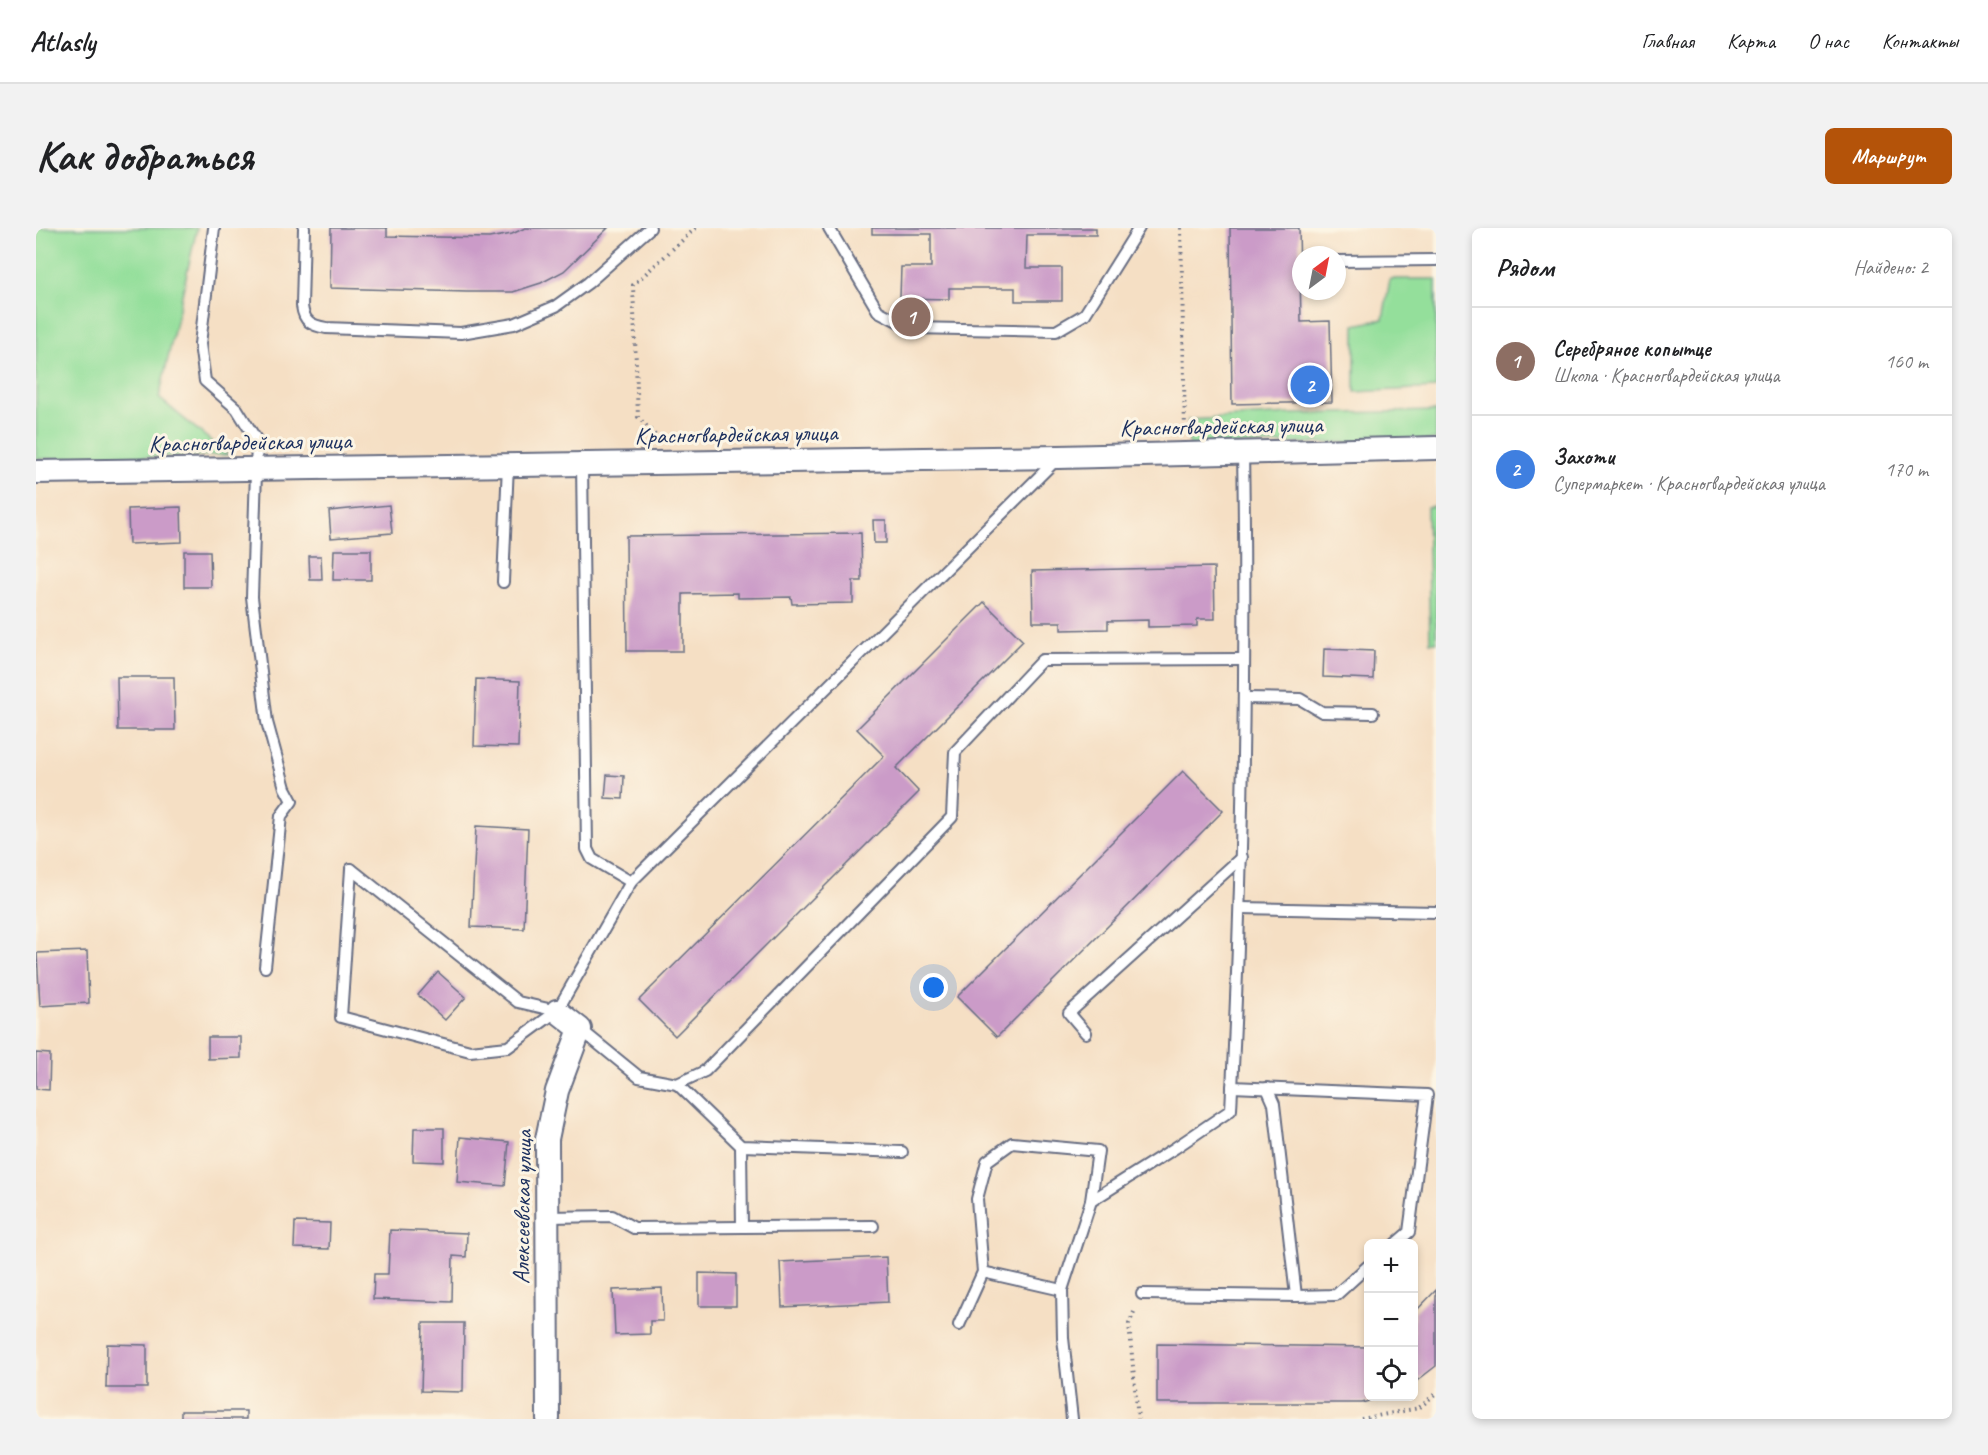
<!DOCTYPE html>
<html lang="ru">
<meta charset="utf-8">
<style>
body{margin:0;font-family:Caveat,sans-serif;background:#f2f2f2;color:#202124}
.controls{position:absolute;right:18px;bottom:18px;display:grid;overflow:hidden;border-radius:9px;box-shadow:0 3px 9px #0003}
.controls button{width:54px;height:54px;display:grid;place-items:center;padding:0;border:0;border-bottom:2px solid #e0e0e0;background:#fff;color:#202124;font:30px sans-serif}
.compass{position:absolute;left:1256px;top:18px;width:54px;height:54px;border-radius:50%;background:#fff;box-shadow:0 3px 9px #0003;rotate:32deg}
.you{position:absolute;left:898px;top:760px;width:21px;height:21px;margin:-15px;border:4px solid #fff;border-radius:50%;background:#1a73e8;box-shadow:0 0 0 9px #1a73e833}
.badge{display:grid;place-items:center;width:39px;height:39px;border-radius:50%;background:#b45309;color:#fff;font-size:20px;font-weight:700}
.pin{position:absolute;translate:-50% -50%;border:3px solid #fff;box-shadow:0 2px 6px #0006}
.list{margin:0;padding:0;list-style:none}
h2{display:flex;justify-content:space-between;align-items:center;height:78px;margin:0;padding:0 24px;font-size:26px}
h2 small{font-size:20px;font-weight:400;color:#757577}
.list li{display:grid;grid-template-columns:39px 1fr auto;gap:18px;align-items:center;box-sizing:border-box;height:108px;padding:0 24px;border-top:2px solid #e0e0e0}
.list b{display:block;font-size:22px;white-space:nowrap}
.list p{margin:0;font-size:20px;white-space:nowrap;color:#757577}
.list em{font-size:20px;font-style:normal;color:#757577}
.icon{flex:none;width:33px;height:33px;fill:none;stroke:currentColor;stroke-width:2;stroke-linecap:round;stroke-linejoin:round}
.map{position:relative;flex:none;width:1400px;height:1191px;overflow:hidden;border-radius:9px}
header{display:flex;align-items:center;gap:36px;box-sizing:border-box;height:84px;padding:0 30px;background:#fff;border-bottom:2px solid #e0e0e0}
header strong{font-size:28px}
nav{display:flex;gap:33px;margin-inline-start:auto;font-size:21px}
.intro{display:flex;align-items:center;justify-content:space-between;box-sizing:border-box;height:144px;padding:0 36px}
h1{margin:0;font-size:42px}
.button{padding:15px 27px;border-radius:9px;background:#b45309;color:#fff;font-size:21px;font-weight:700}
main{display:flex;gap:36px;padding:0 36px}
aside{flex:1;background:#fff;border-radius:9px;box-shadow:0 3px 9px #0003}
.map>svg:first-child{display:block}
.green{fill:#94df9b;stroke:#58877c;stroke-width:1.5}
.building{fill:#cb9bc8}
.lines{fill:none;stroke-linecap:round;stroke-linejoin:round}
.service-casing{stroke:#676d82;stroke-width:14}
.minor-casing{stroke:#676d82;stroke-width:26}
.path{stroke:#676d82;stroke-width:4;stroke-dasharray:1.5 4.5;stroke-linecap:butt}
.service{stroke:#fff;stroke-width:10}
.minor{stroke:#fff;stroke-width:22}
.labels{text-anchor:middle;stroke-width:6;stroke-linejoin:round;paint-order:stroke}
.street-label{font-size:24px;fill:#1b2f5e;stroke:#fcf5e5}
</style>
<header>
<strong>Atlasly</strong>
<nav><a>Главная</a><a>Карта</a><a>О нас</a><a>Контакты</a></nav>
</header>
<div class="intro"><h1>Как добраться</h1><a class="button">Маршрут</a></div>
<main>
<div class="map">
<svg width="1400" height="1191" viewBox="0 0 1400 1191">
<rect width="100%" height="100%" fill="#fcf5e5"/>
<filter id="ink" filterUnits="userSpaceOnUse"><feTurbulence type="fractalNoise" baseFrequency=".0167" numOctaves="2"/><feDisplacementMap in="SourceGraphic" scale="12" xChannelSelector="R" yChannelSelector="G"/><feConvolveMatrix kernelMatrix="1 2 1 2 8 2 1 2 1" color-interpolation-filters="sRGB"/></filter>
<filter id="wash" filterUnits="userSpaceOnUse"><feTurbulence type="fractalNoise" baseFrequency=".008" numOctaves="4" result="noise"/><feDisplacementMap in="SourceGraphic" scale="24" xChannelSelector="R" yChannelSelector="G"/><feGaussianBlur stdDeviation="1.35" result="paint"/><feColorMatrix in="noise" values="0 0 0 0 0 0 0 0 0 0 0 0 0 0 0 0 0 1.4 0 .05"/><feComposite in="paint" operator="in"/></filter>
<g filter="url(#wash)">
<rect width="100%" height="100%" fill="#f5dfc4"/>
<!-- green -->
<g class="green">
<path d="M 0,0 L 161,0 L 123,170 L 192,227 L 0,231 Z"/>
<path d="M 1354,51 L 1400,51 L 1400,160 L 1319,164 L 1319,97 L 1347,91 Z"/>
<path d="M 1400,183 L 1400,212 L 1153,218 L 1152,192 L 1254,186 Z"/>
<path d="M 1400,278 L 1400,414 L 1394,414 L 1391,279 Z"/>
</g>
<g id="blocks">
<!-- building -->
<g class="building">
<path d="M 295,0 L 351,0 L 351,8 L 453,10 L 476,6 L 489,0 L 572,0 L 528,43 L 505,55 L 477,64 L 431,64 L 294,60 Z"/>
<path d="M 836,0 L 1060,0 L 1060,7 L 991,7 L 990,40 L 1026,40 L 1026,73 L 979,73 L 979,60 L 913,60 L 913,71 L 864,70 L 865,39 L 895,39 L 895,6 L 836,6 Z"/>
<path d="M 1194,0 L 1263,0 L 1265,94 L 1294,93 L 1296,174 L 1196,176 Z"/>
<path d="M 353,277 L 356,305 L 295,310 L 293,283 Z"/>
<path d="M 145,279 L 146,314 L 93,316 L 92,281 Z"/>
<path d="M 837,292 L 850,292 L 850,315 L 838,315 Z"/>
<path d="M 825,305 L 826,353 L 817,353 L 817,375 L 756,376 L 755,369 L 702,370 L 702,365 L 647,366 L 647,423 L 591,423 L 590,308 Z"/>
<path d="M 298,322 L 335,322 L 335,352 L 297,352 Z"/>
<path d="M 148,323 L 174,323 L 175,359 L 148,359 Z"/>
<path d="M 273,328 L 285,328 L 286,352 L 274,352 Z"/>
<path d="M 1178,339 L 1179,391 L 1161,391 L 1161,398 L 1112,399 L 1112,392 L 1072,393 L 1072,401 L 1025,402 L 1025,394 L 997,394 L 996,343 Z"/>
<path d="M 948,374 L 987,413 L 860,540 L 883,564 L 639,808 L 603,772 L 848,528 L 821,501 Z"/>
<path d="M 1288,421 L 1338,423 L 1337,451 L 1287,449 Z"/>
<path d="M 81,449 L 138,449 L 139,502 L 82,502 Z"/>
<path d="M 440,451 L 484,453 L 482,519 L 438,518 Z"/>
<path d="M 1147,543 L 1187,583 L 961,809 L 921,769 Z"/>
<path d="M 571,547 L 588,548 L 587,571 L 569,570 Z"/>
<path d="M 440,598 L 492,601 L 488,701 L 435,699 Z"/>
<path d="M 51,723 L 53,775 L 4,778 L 1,725 Z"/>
<path d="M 402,744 L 430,769 L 409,792 L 382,767 Z"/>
<path d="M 172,809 L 205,809 L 205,830 L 172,831 Z"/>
<path d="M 0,825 L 14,826 L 13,862 L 0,861 Z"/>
<path d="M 378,900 L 408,900 L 408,934 L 377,933 Z"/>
<path d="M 424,909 L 473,914 L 469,958 L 421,954 Z"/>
<path d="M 259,994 L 294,995 L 293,1021 L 258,1020 Z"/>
<path d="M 354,1002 L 431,1005 L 430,1029 L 417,1028 L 416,1074 L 337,1071 L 338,1046 L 352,1046 Z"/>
<path d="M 850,1029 L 852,1074 L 746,1079 L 744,1034 Z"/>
<path d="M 663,1045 L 700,1046 L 700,1078 L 663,1078 Z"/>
<path d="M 626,1060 L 627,1093 L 614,1093 L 614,1106 L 579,1107 L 577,1062 Z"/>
<path d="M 1400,1062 L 1400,1138 L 1378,1155 L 1378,1085 Z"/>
<path d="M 387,1095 L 428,1095 L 427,1164 L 385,1163 Z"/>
<path d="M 71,1116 L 111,1117 L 111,1160 L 70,1160 Z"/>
<path d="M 1121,1116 L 1332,1119 L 1332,1168 L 1347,1169 L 1326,1175 L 1121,1175 Z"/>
<rect x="145" y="1183" width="65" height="8"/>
</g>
</g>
</g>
<g filter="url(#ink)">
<use href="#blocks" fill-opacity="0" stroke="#676d82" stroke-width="1.5"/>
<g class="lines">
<!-- service casing -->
<g class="service-casing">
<g id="service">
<path d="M 178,0 L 164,116 L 169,153 L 201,181 L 221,213 L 216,369 L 231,494 L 249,560 L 256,573 L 245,588 L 229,739"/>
<path d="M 268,0 L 266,78 C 268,94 275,97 290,100 L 425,105 L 478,96 L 520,78 L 552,55 L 614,0"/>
<path d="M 793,0 L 842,83 L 875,100 L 1020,103 L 1049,86 L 1103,0"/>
<path d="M 1301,33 L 1400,32"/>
<path d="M 546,236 L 551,621 L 556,631 L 595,654"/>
<path d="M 467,354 L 472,236"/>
<path d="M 1208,470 L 1264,471 L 1286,484 L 1337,485"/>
<path d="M 315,641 L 305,789 L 434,823 L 472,819 L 521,783 L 595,654 L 1021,231"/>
<path d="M 315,641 L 482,774 L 521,783"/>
<path d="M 1204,680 L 1400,684"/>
<path d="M 544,801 L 603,849 L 641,856 L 669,843 L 916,589 L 919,524 L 1006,432 L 1208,431"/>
<path d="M 1050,805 L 1033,785 L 1206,629"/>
<path d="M 641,856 L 705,918 L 866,924"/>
<path d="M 1196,859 L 1391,867 L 1373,1004 L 1359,1016"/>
<path d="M 1231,860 L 1238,876 L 1260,1068 L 1300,1067 L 1332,1038"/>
<path d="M 705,918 L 706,999"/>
<path d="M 1055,973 L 1139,920 L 1195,882 C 1206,662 1211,443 1207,224"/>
<path d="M 511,989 L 576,988 L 598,1000 L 837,998"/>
<path d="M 947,1044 L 1026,1062"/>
<path d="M 1106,1066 L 1260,1068"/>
<path d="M 923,1097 L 947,1044 L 941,971 L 951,933 L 976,915 L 1062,923 L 1055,973 L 1026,1062 L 1027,1110 L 1036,1191"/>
</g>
</g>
<!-- minor casing -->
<g class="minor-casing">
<g id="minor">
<path d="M 0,244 L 1023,229 L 1400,220"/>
<path d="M 512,1191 L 511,911 L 521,863 L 544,801 L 521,783"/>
</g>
</g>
<!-- path -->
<g class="path">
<path d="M 1145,0 L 1149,203"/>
<path d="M 619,207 L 602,189 L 597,57 L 660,0"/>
<path d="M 1098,1084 L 1093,1096 L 1102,1191"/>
<path d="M 1325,1191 L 1383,1180 L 1400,1165"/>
</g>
<!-- service -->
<use href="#service" class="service"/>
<!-- minor -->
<use href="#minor" class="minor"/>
</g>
</g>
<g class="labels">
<!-- street labels -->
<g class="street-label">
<text transform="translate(1185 198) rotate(-1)" y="8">Красногвардейская улица</text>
<text transform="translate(700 206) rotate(-1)" y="8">Красногвардейская улица</text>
<text transform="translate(214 214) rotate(-1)" y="8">Красногвардейская улица</text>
<text transform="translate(486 979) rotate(-89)" y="8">Алексеевская улица</text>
</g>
</g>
</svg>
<div class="controls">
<button>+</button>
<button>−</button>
<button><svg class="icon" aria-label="locate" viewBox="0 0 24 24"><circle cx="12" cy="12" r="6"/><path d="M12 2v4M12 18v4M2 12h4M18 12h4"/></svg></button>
</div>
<svg class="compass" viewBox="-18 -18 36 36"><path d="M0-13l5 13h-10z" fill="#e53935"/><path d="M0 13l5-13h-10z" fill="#757577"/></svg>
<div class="you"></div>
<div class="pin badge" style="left:875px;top:89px;background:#8d6e63">1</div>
<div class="pin badge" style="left:1274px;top:157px;background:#3f7fe0">2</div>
</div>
<aside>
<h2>Рядом<small>Найдено: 2</small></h2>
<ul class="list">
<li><span class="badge" style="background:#8d6e63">1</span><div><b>Серебряное копытце</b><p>Школа · Красногвардейская улица</p></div><em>160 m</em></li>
<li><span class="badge" style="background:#3f7fe0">2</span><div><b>Захоти</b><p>Супермаркет · Красногвардейская улица</p></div><em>170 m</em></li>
</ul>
</aside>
</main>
